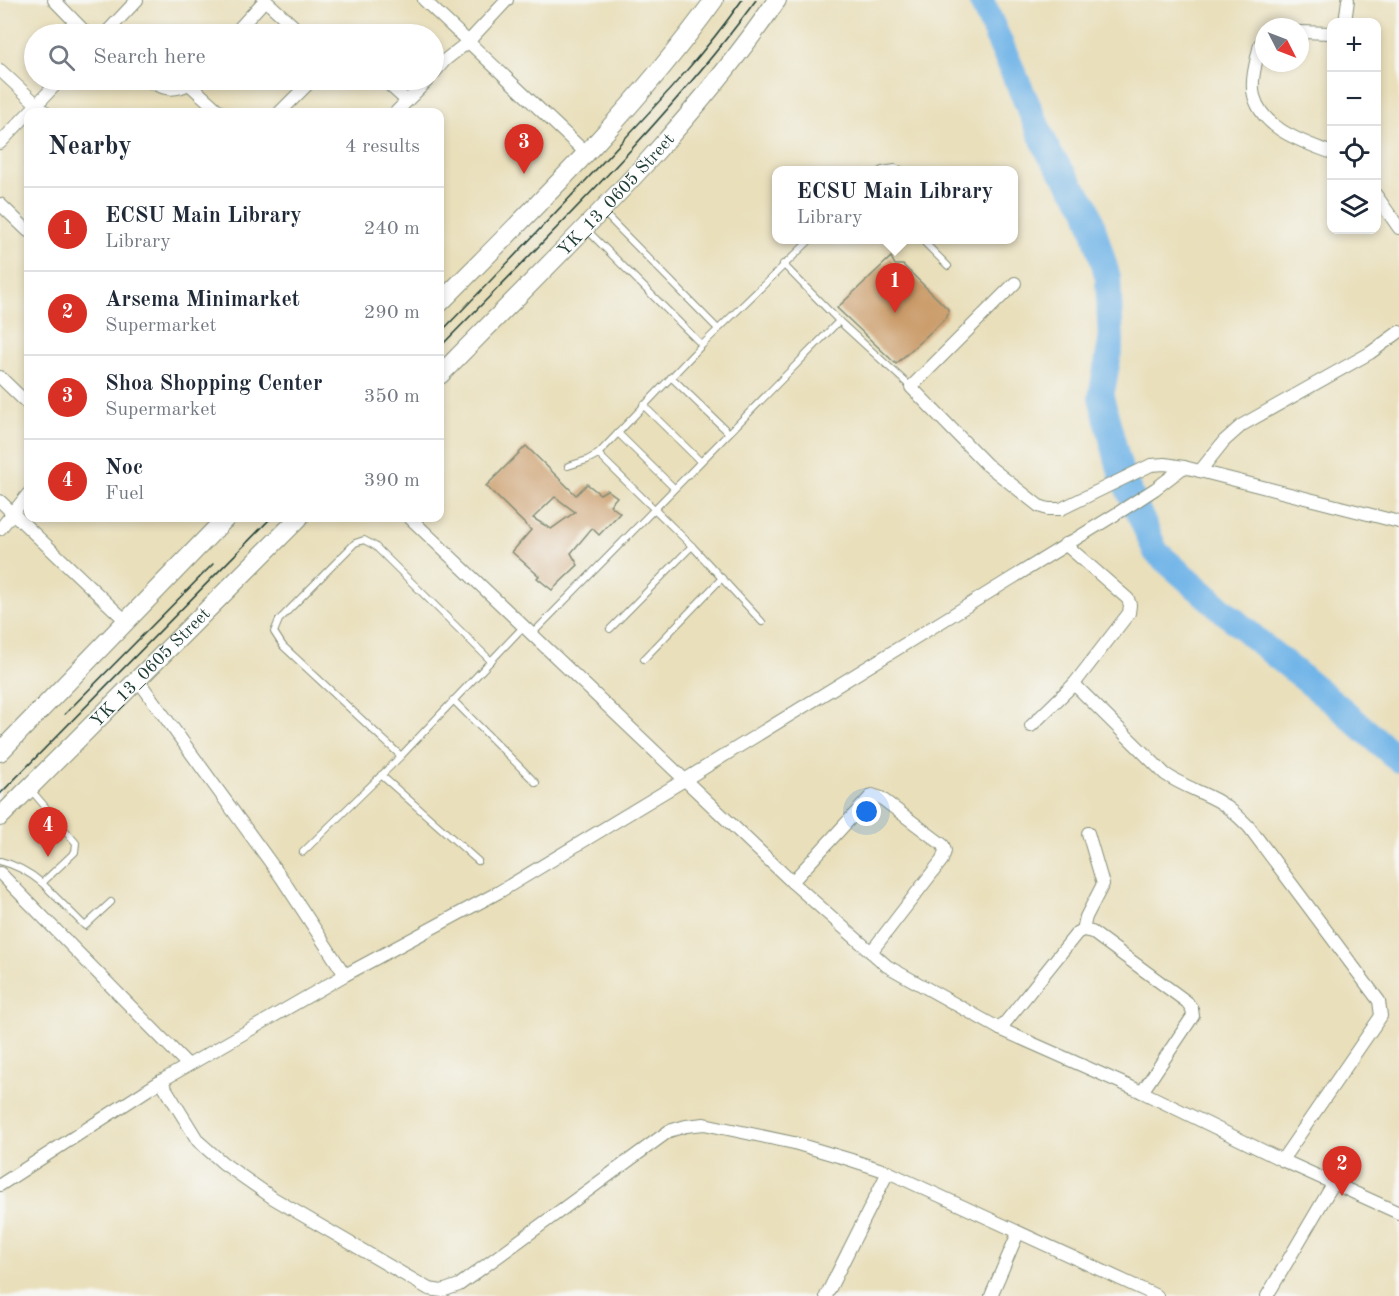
<!DOCTYPE html>
<meta charset="utf-8">
<style>
body{margin:0;font-family:"Old Standard TT",serif;background:#f2f2f3;color:#1f2937}
.controls{position:absolute;right:18px;top:18px;display:grid;overflow:hidden;border-radius:12px;box-shadow:0 3px 9px #0003}
.controls button{width:54px;height:54px;display:grid;place-items:center;padding:0;border:0;border-bottom:2px solid #e0e1e3;background:#fff;color:#1f2937;font:30px sans-serif}
.compass{position:absolute;left:1255px;top:18px;width:54px;height:54px;border-radius:50%;background:#fff;box-shadow:0 3px 9px #0003;rotate:132deg}
.you{position:absolute;left:867px;top:812px;width:21px;height:21px;margin:-15px;border:4px solid #fff;border-radius:50%;background:#1a73e8;box-shadow:0 0 0 9px #1a73e833}
.badge{display:grid;place-items:center;width:39px;height:39px;border-radius:50%;background:#d93025;color:#fff;font-size:20px;font-weight:700}
.pin{position:absolute;translate:-50% -50px;filter:drop-shadow(0 2px 3px #0008)}
.pin::after{content:'';position:absolute;top:32px;width:21px;height:18px;background:inherit;clip-path:polygon(0 0,100% 0,50% 100%)}
.popup{position:absolute;left:772px;top:166px;width:246px;height:78px;box-sizing:border-box;display:grid;place-content:center;border-radius:12px;background:#fff;filter:drop-shadow(0 2px 4px #0005);font-size:20px;white-space:nowrap;color:#747a83}
.popup b{font-size:22px;color:#1f2937}
.popup::after{content:'';position:absolute;left:50%;top:100%;margin-left:-12px;border:12px solid transparent;border-top-color:#fff}
.list{margin:0;padding:0;list-style:none}
h2{display:flex;justify-content:space-between;align-items:center;height:78px;margin:0;padding:0 24px;font-size:26px}
h2 small{font-size:20px;font-weight:400;color:#747a83}
.list li{display:grid;grid-template-columns:39px 1fr auto;gap:18px;align-items:center;box-sizing:border-box;height:84px;padding:0 24px;border-top:2px solid #e0e1e3}
.list b{display:block;font-size:22px;white-space:nowrap}
.list p{margin:0;font-size:20px;white-space:nowrap;color:#747a83}
.list em{font-size:20px;font-style:normal;color:#747a83}
.icon{flex:none;width:33px;height:33px;fill:none;stroke:currentColor;stroke-width:2;stroke-linecap:round;stroke-linejoin:round}
.map{position:relative;flex:none;width:1399px;height:1296px;overflow:hidden}
.search{position:absolute;background:#fff;box-shadow:0 3px 9px #0003;left:24px;top:24px;width:420px;height:66px;display:flex;align-items:center;gap:15px;box-sizing:border-box;padding:0 21px;border-radius:33px;color:#747a83;font-size:22px}
.panel{position:absolute;background:#fff;box-shadow:0 3px 9px #0003;left:24px;top:108px;width:420px;height:414px;border-radius:12px}
.map>svg:first-child{display:block}
.lines{fill:none;stroke-linecap:round;stroke-linejoin:round}
.river{stroke:#72b5e8;stroke-width:26}
.building{fill:#cb9c6b;fill-rule:evenodd}
.service-casing{stroke:#848e78;stroke-width:8}
.minor-casing{stroke:#848e78;stroke-width:14}
.primary-casing{stroke:#848e78;stroke-width:20}
.service{stroke:#fff;stroke-width:6}
.minor{stroke:#fff;stroke-width:12}
.primary{stroke:#fff;stroke-width:18}
.tram{stroke:#1f3d34;stroke-width:1.5}
.labels{text-anchor:middle;stroke-width:4.5;stroke-linejoin:round;paint-order:stroke}
.street-label{font-size:18px;fill:#1f3d34;stroke:#f6f6f2}
</style>
<div class="map">
<svg width="1399" height="1296" viewBox="0 0 1399 1296">
<rect width="100%" height="100%" fill="#f6f6f2"/>
<filter id="ink" filterUnits="userSpaceOnUse"><feTurbulence type="fractalNoise" baseFrequency=".0167" numOctaves="2"/><feDisplacementMap in="SourceGraphic" scale="12" xChannelSelector="R" yChannelSelector="G"/><feConvolveMatrix kernelMatrix="1 2 1 2 8 2 1 2 1" color-interpolation-filters="sRGB"/></filter>
<filter id="wash" filterUnits="userSpaceOnUse"><feTurbulence type="fractalNoise" baseFrequency=".008" numOctaves="4" result="noise"/><feDisplacementMap in="SourceGraphic" scale="24" xChannelSelector="R" yChannelSelector="G"/><feGaussianBlur stdDeviation="1.35" result="paint"/><feColorMatrix in="noise" values="0 0 0 0 0 0 0 0 0 0 0 0 0 0 0 0 0 1.4 0 .05"/><feComposite in="paint" operator="in"/></filter>
<g filter="url(#wash)">
<rect width="100%" height="100%" fill="#e9dfbb"/>
<g class="lines">
<!-- river -->
<path class="river" d="M 981,0 L 1050,155 L 1087,207 L 1108,278 L 1111,342 L 1101,397 L 1121,473 L 1156,552 L 1265,647 L 1338,706 L 1399,760"/>
</g>
<g id="blocks">
<!-- building -->
<g class="building">
<path d="M 891,257 L 895,265 L 903,265 L 948,309 L 947,317 L 896,364 L 837,308 Z"/>
<path d="M 526,446 L 576,495 L 587,484 L 600,494 L 607,490 L 617,497 L 610,505 L 620,513 L 599,535 L 592,528 L 571,553 L 578,565 L 552,590 L 537,578 L 539,576 L 512,552 L 531,530 L 486,486 ZM 555,497 L 575,512 L 551,529 L 533,518 Z"/>
</g>
</g>
</g>
<g filter="url(#ink)">
<use href="#blocks" fill-opacity="0" stroke="#848e78" stroke-width="1.5"/>
<g class="lines">
<!-- service casing -->
<g class="service-casing">
<g id="service">
<path d="M 882,170 L 895,168 L 901,170"/>
<path d="M 603,212 L 718,329"/>
<path d="M 587,230 L 702,345"/>
<path d="M 922,240 L 948,266"/>
<path d="M 783,264 L 839,321 L 911,387"/>
<path d="M 671,377 L 729,433"/>
<path d="M 643,405 L 700,461"/>
<path d="M 618,433 L 673,487"/>
<path d="M 598,454 L 692,546 L 762,622"/>
<path d="M 568,466 L 587,460 L 598,454 L 702,345 L 810,240"/>
<path d="M 610,629 L 692,546"/>
<path d="M 532,634 L 839,321"/>
<path d="M 644,659 L 722,578"/>
<path d="M 453,700 L 536,783"/>
<path d="M 401,756 L 283,646 L 274,632 L 279,620 L 355,543 L 364,540 L 375,546 L 491,661"/>
<path d="M 381,775 L 478,861"/>
<path d="M 303,852 L 401,756 L 524,626"/>
<path d="M 0,861 C 17,865 29,872 42,883 L 75,852 L 76,843 L 31,790"/>
<path d="M 42,883 L 85,926 L 111,902"/>
</g>
</g>
<!-- minor casing -->
<g class="minor-casing">
<g id="minor">
<path d="M 54,0 L 87,34"/>
<path d="M 265,0 L 302,34"/>
<path d="M 424,0 L 587,154"/>
<path d="M 1345,22 L 1348,0"/>
<path d="M 1300,32 L 1332,33"/>
<path d="M 105,34 L 137,0"/>
<path d="M 234,34 L 265,0"/>
<path d="M 1264,39 L 1260,44 C 1257,59 1250,81 1254,96 C 1263,130 1304,142 1332,153"/>
<path d="M 0,70 L 45,112"/>
<path d="M 434,73 L 445,60 L 468,42 L 507,0"/>
<path d="M 148,80 C 162,89 173,92 189,84 L 220,112"/>
<path d="M 384,80 L 407,101 L 428,80"/>
<path d="M 280,112 L 312,80"/>
<path d="M 396,112 L 407,101"/>
<path d="M 0,143 L 60,80"/>
<path d="M 1376,195 L 1399,228"/>
<path d="M 0,204 L 28,231"/>
<path d="M 1015,283 L 911,387 L 986,464 L 1039,506 L 1048,509 L 1061,509 L 1151,465 L 1165,464 L 1184,467 L 1399,522"/>
<path d="M 0,377 L 28,404"/>
<path d="M 1200,471 L 1224,441 L 1242,425 L 1370,353 L 1399,332"/>
<path d="M 0,501 L 126,621"/>
<path d="M 410,518 L 792,882 L 887,966 L 1000,1029 L 1142,1092 L 1282,1160 L 1399,1213"/>
<path d="M 0,529 L 28,494"/>
<path d="M 1065,544 L 1128,599 L 1130,605 L 1129,613 L 1074,684 L 1165,774 C 1181,785 1199,791 1216,800 C 1229,807 1239,817 1249,827 L 1379,1001 L 1381,1016 L 1282,1160"/>
<path d="M 138,680 L 281,877 L 345,975"/>
<path d="M 1031,726 L 1074,684"/>
<path d="M 0,873 L 188,1065"/>
<path d="M 792,882 L 872,795 L 881,798 L 943,845 L 945,851 L 942,860 L 871,952"/>
<path d="M 1083,930 L 1086,917 L 1103,884 L 1088,833"/>
<path d="M 1000,1029 L 1077,933 L 1083,930 L 1092,932 L 1187,1002 L 1192,1009 L 1193,1016 L 1142,1092"/>
<path d="M 161,1081 L 198,1141 L 223,1163 L 273,1198 L 429,1289 L 442,1291 L 459,1285 L 669,1131 L 686,1126 L 704,1124 L 794,1143 L 848,1159 L 888,1172 L 1157,1296"/>
<path d="M 0,1185 L 161,1081 L 345,975 L 499,892 L 686,779 L 1121,511 L 1155,489 L 1184,467"/>
<path d="M 826,1296 L 888,1172"/>
<path d="M 991,1296 L 1018,1233"/>
<path d="M 1267,1296 L 1333,1184"/>
</g>
</g>
<!-- primary casing -->
<g class="primary-casing">
<g id="primary">
<path d="M 440,303 C 536,206 634,111 714,0"/>
<path id="s1" d="M 440,375 C 557,255 682,139 777,0"/>
<path d="M 0,752 L 226,518"/>
<path id="s2" d="M 0,817 L 299,518"/>
</g>
</g>
<!-- service -->
<use href="#service" class="service"/>
<!-- minor -->
<use href="#minor" class="minor"/>
<!-- primary -->
<use href="#primary" class="primary"/>
<!-- tram -->
<g class="tram">
<path d="M 440,333 C 499,272 558,211 615,149 C 660,101 705,53 742,0"/>
<path d="M 440,347 C 549,235 663,126 756,0"/>
<path d="M 65,714 L 213,564"/>
<path d="M 0,794 L 271,518"/>
</g>
</g>
</g>
<g class="labels">
<!-- street labels -->
<g class="street-label">
<text dy="6" stroke="none"><textPath href="#s1" startOffset="252">YK_13_0605 Street</textPath></text>
<text dy="6" stroke="none"><textPath href="#s2" startOffset="212">YK_13_0605 Street</textPath></text>
</g>
</g>
</svg>
<div class="controls">
<button>+</button>
<button>−</button>
<button><svg class="icon" aria-label="locate" viewBox="0 0 24 24"><circle cx="12" cy="12" r="6"/><path d="M12 2v4M12 18v4M2 12h4M18 12h4"/></svg></button>
<button><svg class="icon" aria-label="layers" viewBox="0 0 24 24"><path d="M12 4l9 5-9 5-9-5zM3 14l9 5 9-5"/></svg></button>
</div>
<svg class="compass" viewBox="-18 -18 36 36"><path d="M0-13l5 13h-10z" fill="#e53935"/><path d="M0 13l5-13h-10z" fill="#747a83"/></svg>
<div class="you"></div>
<div class="pin badge" style="left:895px;top:313px">1</div>
<div class="popup"><b>ECSU Main Library</b>Library</div>
<div class="pin badge" style="left:1342px;top:1196px">2</div>
<div class="pin badge" style="left:524px;top:174px">3</div>
<div class="pin badge" style="left:48px;top:857px">4</div>
<div class="search"><svg class="icon" aria-label="search" viewBox="0 0 24 24"><circle cx="10" cy="10" r="6"/><path d="M15 15l6 6"/></svg>Search here</div>
<section class="panel">
<h2>Nearby<small>4 results</small></h2>
<ul class="list">
<li><span class="badge">1</span><div><b>ECSU Main Library</b><p>Library</p></div><em>240 m</em></li>
<li><span class="badge">2</span><div><b>Arsema Minimarket</b><p>Supermarket</p></div><em>290 m</em></li>
<li><span class="badge">3</span><div><b>Shoa Shopping Center</b><p>Supermarket</p></div><em>350 m</em></li>
<li><span class="badge">4</span><div><b>Noc</b><p>Fuel</p></div><em>390 m</em></li>
</ul>
</section>
</div>
